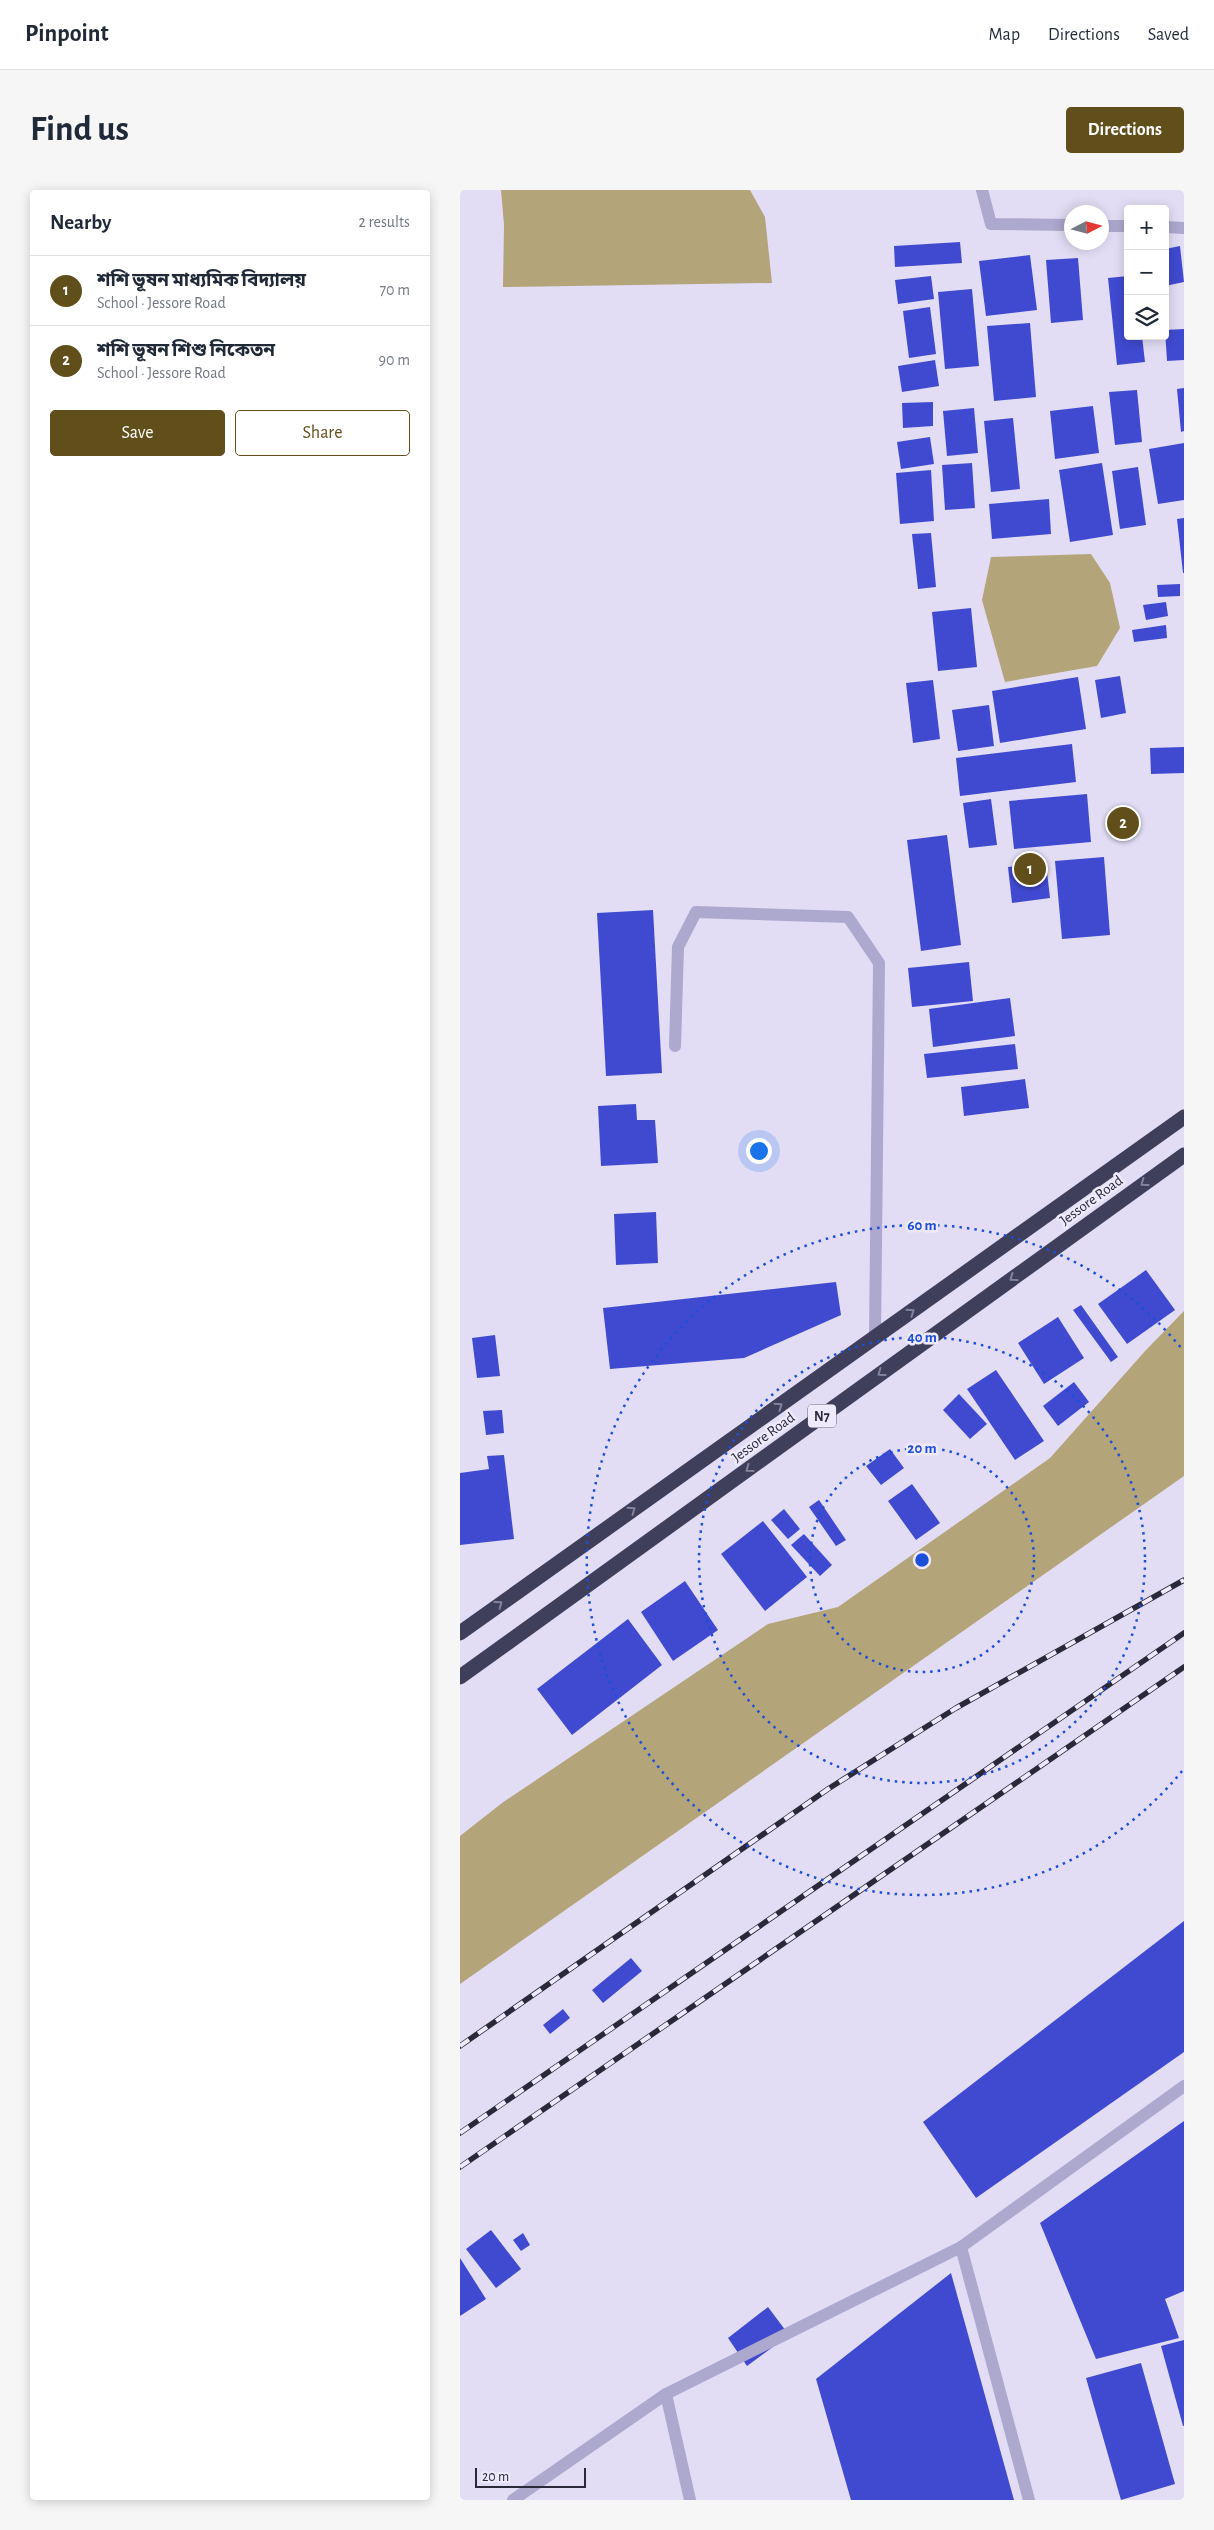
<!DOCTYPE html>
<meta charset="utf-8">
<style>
body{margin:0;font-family:"Alegreya Sans","Noto Sans Bengali",sans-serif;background:#f6f6f7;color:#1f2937}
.controls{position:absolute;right:15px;top:15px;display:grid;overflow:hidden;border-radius:5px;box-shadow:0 2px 12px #0003}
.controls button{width:45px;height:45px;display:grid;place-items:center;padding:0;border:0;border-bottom:1px solid #e0e1e3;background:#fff;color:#1f2937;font:25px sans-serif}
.compass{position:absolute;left:604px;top:15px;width:45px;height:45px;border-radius:50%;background:#fff;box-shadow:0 2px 12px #0003;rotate:84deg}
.scale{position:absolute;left:15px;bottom:12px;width:111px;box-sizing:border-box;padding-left:5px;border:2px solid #29293a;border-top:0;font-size:14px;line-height:18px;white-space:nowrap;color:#29293a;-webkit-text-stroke:4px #eeeafb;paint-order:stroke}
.you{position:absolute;left:298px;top:960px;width:18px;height:18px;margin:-12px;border:4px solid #fff;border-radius:50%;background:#1a73e8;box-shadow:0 0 0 8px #1a73e833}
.badge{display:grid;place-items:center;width:32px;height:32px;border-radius:50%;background:#604f1a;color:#fff;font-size:16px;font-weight:700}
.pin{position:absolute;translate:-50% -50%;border:2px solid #fff;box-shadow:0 1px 5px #0006}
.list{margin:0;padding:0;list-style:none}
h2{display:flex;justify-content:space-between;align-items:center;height:65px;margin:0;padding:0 20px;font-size:21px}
h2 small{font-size:16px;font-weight:400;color:#747a83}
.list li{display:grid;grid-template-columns:32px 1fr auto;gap:15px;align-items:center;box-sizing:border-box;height:70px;padding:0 20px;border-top:1px solid #e0e1e3}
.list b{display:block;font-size:19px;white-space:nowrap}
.list p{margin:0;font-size:16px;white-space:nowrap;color:#747a83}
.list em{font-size:16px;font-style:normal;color:#747a83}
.actions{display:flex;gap:10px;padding:15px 20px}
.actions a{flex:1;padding:11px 0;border:1px solid #604f1a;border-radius:5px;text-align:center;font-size:18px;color:#604f1a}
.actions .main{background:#604f1a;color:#fff}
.icon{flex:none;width:28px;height:28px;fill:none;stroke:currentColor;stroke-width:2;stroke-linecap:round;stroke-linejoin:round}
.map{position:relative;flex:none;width:724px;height:2310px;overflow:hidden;border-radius:5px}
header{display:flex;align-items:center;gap:30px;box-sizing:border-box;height:70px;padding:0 25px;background:#fff;border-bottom:1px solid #e0e1e3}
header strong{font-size:24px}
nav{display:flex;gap:28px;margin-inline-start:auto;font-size:18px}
.intro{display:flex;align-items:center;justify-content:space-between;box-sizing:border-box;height:120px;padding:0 30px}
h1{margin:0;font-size:35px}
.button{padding:12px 22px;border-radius:5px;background:#604f1a;color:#fff;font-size:18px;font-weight:700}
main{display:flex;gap:30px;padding:0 30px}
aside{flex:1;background:#fff;border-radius:5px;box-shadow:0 2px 12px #0003}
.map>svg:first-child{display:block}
.water{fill:#b4a479}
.building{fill:#404ad0}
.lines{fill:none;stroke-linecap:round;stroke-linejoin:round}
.lane{stroke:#ada8ce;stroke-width:12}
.street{stroke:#ada8ce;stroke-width:12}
.highway{stroke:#3f3f5c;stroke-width:15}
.rail-casing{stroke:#29293a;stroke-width:5.5}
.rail{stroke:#eeeafb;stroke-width:4;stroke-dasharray:11;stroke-linecap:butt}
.oneway{stroke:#85839c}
.ring{fill:none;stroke:#1d4ed8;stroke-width:2.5;stroke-dasharray:2.5 5}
.labels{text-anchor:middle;stroke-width:5;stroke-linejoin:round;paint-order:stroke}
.shield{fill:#eeeafb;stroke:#646374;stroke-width:1}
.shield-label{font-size:14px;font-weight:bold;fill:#29293a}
.street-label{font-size:15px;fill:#29293a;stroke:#eeeafb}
.centre{fill:#1d4ed8;stroke:#eeeafb;stroke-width:2.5}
.ring-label{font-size:15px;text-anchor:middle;font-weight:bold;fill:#1d4ed8;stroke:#eeeafb;stroke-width:5;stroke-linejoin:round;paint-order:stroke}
</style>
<header>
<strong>Pinpoint</strong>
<nav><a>Map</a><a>Directions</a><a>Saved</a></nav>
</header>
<div class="intro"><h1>Find us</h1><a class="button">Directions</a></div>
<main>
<aside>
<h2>Nearby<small>2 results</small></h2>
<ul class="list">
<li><span class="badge">1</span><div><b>শশি ভূষন মাধ্যমিক বিদ্যালয়</b><p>School · Jessore Road</p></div><em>70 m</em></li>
<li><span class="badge">2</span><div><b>শশি ভূষন শিশু নিকেতন</b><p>School · Jessore Road</p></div><em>90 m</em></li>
</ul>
<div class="actions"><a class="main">Save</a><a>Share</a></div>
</aside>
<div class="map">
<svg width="724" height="2310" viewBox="0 0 724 2310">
<rect width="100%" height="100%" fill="#e2ddf5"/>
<!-- water -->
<g class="water">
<path d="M 41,0 L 290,0 L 305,27 L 312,93 L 43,97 L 44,35 Z"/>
<path d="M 631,364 L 650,393 L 660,438 L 637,476 L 545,492 L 522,410 L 531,367 Z"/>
<path d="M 724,1121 L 724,1286 L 0,1794 L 0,1646 L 42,1613 L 308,1434 L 378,1417 L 590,1268 L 686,1160 Z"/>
</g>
<!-- building -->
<g class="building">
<path d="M 500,52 L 502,73 L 435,77 L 434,56 Z"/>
<path d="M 720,56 L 724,92 L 705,96 L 705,59 Z"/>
<path d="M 570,65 L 577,120 L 526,126 L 519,71 Z"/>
<path d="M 618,68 L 623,130 L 591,133 L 586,70 Z"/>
<path d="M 471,86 L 474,109 L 438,114 L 435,90 Z"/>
<path d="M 668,86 L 668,146 L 682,146 L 685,172 L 657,175 L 648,88 Z"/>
<path d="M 512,99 L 519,176 L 485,179 L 478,102 Z"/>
<path d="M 470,117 L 476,164 L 449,168 L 443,121 Z"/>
<path d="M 570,133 L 576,207 L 534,211 L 527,136 Z"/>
<path d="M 724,139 L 724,170 L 707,171 L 705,140 Z"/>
<path d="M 475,170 L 479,196 L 442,202 L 438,176 Z"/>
<path d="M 724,198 L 724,241 L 721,242 L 717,199 Z"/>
<path d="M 677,200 L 682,252 L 655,255 L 649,202 Z"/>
<path d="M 473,212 L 473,236 L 443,238 L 442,213 Z"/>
<path d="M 633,216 L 639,263 L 595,269 L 590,221 Z"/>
<path d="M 514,218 L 518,263 L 487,266 L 483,221 Z"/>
<path d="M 553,228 L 560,299 L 531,302 L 524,231 Z"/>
<path d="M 470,247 L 474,274 L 441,279 L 437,252 Z"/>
<path d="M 724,253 L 724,310 L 698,314 L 689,259 Z"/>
<path d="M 512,273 L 515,318 L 485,320 L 482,275 Z"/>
<path d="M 642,273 L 653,345 L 610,352 L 599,280 Z"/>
<path d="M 678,277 L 686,335 L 660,339 L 652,281 Z"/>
<path d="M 471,280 L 474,331 L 440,334 L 436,283 Z"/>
<path d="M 589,309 L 591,344 L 532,349 L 529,314 Z"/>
<path d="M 724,328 L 724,383 L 723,383 L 717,329 Z"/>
<path d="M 471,343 L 476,397 L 458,399 L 452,344 Z"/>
<path d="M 720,394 L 720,406 L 698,407 L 697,395 Z"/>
<path d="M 706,412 L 708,426 L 686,430 L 683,415 Z"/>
<path d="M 511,418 L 517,477 L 478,481 L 472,422 Z"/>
<path d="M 706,435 L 707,448 L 674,452 L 672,440 Z"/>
<path d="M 660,486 L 666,523 L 641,528 L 635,490 Z"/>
<path d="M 618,487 L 626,539 L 540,553 L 532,501 Z"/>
<path d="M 473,490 L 480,549 L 453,553 L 446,493 Z"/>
<path d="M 529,515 L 534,556 L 498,561 L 492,520 Z"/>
<path d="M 612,554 L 616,592 L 500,606 L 496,568 Z"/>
<path d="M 724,557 L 724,583 L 691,584 L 690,558 Z"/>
<path d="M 627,604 L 631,652 L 554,659 L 549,611 Z"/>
<path d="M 531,609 L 537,655 L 509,658 L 503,613 Z"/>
<path d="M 487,645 L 501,755 L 461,761 L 447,650 Z"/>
<path d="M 644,667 L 650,745 L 602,749 L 595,671 Z"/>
<path d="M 586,673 L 590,708 L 552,713 L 548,677 Z"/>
<path d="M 193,720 L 202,883 L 146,886 L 137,723 Z"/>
<path d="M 509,772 L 513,811 L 452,817 L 448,778 Z"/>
<path d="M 550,808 L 555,846 L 473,857 L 469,819 Z"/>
<path d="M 555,854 L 558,879 L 467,888 L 464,864 Z"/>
<path d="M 565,889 L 569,918 L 504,926 L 501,897 Z"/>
<path d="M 176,914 L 177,930 L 195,930 L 198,973 L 141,976 L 138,916 Z"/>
<path d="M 196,1022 L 198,1073 L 156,1075 L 154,1024 Z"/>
<path d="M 686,1080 L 715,1120 L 667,1154 L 638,1114 Z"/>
<path d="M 376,1092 L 381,1125 L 284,1168 L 150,1179 L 143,1118 Z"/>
<path d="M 621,1115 L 658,1167 L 651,1172 L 613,1120 Z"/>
<path d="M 598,1127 L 624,1168 L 584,1194 L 558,1153 Z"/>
<path d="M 35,1145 L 40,1186 L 17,1188 L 12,1148 Z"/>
<path d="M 536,1180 L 584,1251 L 555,1270 L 507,1199 Z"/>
<path d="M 614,1192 L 629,1212 L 598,1236 L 583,1216 Z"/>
<path d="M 499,1204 L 527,1234 L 510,1249 L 483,1220 Z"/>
<path d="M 42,1220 L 44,1243 L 26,1245 L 23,1221 Z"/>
<path d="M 430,1259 L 444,1278 L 421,1295 L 406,1276 Z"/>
<path d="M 44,1265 L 54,1349 L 0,1355 L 0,1283 L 29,1279 L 27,1266 Z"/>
<path d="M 452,1294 L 480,1333 L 456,1350 L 428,1311 Z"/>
<path d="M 359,1310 L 386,1350 L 376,1356 L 349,1317 Z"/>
<path d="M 324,1319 L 340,1339 L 328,1349 L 311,1330 Z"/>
<path d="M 303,1331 L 347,1387 L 305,1421 L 261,1364 Z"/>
<path d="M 344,1344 L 372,1375 L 360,1386 L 331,1355 Z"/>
<path d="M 225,1391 L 258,1440 L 213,1471 L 181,1422 Z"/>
<path d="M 168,1429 L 202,1475 L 112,1545 L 77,1499 Z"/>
<path d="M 724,1731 L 724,1862 L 516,2008 L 463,1932 Z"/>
<path d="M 171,1768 L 182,1781 L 143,1813 L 132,1800 Z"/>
<path d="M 103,1819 L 110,1828 L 90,1844 L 83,1835 Z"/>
<path d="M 724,1931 L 724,2101 L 705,2109 L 719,2148 L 636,2169 L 580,2033 Z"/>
<path d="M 31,2040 L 61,2079 L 36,2098 L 6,2059 Z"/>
<path d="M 63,2043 L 70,2055 L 61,2061 L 53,2050 Z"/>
<path d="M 0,2068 L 26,2109 L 0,2126 Z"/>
<path d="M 491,2083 L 554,2310 L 391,2310 L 356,2189 Z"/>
<path d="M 308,2117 L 329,2145 L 287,2176 L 268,2148 Z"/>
<path d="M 724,2150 L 724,2236 L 723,2236 L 701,2156 Z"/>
<path d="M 681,2173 L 715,2294 L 661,2310 L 626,2188 Z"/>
</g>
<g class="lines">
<!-- lane -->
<path class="lane" d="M 501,2057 L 569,2310"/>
<!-- street -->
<g class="street">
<path d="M 522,0 L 531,34 L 612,35"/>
<path d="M 642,36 L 668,36"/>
<path d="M 705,37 L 724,38"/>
<path d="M 215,856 L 218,757 L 236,722 L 388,727 L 419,773 L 415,1148"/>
<path d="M 206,2204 L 230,2310"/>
<path d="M 53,2310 L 206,2204 L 501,2057 L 724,1896"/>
</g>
<!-- highway -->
<g class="highway">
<path d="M 0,1443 L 724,927"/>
<path d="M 0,1487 L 724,965"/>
</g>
<!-- rail casing -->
<g class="rail-casing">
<g id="rail">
<path d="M 0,1856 L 368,1599 L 496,1518 L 724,1390"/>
<path d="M 0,1943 L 724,1443"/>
<path d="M 0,1977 L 724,1477"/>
</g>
</g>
<!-- rail -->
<use href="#rail" class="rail"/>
</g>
<!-- one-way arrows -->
<defs><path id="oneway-chevron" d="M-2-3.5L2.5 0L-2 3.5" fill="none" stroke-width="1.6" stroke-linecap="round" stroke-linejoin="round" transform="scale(1.25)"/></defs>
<g class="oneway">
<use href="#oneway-chevron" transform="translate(684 993) rotate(144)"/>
<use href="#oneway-chevron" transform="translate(553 1088) rotate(144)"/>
<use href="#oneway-chevron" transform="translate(451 1122) rotate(-35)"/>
<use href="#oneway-chevron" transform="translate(421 1183) rotate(144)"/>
<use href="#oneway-chevron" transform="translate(319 1216) rotate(-35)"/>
<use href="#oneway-chevron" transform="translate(289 1279) rotate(144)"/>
<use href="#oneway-chevron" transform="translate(172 1320) rotate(-35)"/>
<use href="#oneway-chevron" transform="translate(39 1414) rotate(-36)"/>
</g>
<!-- distance rings -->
<g class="ring">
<circle cx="462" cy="1370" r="112"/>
<circle cx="462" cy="1370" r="223"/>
<path d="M722 1581A335 335 0 1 1 722 1159"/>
</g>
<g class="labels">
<!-- shield labels -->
<rect class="shield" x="348" y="1214.5" width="28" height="23" rx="4"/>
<g class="shield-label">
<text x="362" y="1231">N7</text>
</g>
<!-- street labels -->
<g class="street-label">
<text transform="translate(631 1010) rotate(-36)" y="5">Jessore Road</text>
<text transform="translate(303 1247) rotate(-36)" y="5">Jessore Road</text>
</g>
</g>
<circle cx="462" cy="1370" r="8" class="centre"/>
<g class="ring-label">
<text x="462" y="1040">60 m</text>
<text x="462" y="1152">40 m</text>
<text x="462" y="1263">20 m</text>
</g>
</svg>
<div class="controls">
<button>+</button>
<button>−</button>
<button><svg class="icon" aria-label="layers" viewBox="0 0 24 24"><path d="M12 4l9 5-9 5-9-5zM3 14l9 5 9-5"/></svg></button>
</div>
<svg class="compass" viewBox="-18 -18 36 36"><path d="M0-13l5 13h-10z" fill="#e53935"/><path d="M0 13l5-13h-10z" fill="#747a83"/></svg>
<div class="scale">20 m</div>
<div class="you"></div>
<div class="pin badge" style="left:570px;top:679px">1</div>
<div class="pin badge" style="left:663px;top:633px">2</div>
</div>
</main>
